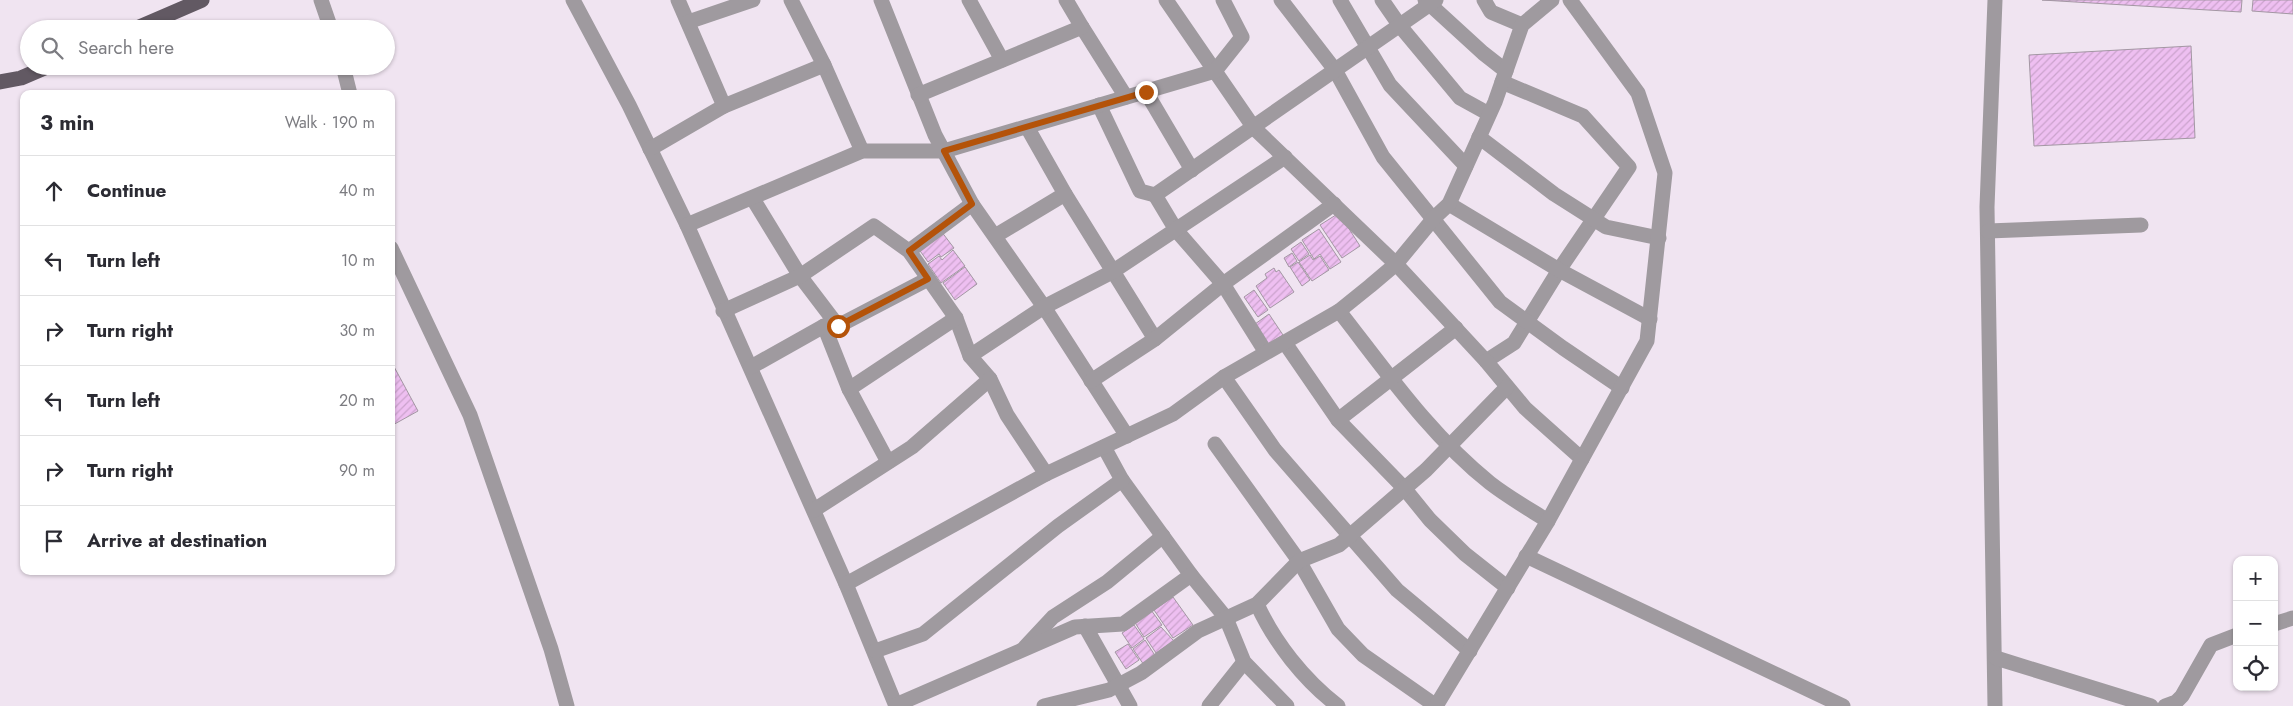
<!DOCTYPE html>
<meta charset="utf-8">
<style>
body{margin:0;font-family:Jost,sans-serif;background:#f7f7f7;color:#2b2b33}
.controls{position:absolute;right:15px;bottom:15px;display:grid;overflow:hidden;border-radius:10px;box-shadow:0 1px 4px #0004}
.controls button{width:45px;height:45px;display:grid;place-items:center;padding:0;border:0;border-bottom:1px solid #e1e1e2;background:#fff;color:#2b2b33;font:25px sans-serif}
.stop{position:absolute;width:15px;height:15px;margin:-11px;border:4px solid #b45309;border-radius:50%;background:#fff}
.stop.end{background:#b45309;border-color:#fff;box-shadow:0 1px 5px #0008}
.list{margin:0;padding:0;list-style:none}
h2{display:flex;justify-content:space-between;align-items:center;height:65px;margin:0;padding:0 20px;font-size:21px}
h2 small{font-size:16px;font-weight:400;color:#7c7c81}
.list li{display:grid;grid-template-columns:32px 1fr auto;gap:15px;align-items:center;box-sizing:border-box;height:70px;padding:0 20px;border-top:1px solid #e1e1e2}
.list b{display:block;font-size:19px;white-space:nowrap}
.list em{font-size:16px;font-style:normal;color:#7c7c81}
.icon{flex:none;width:28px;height:28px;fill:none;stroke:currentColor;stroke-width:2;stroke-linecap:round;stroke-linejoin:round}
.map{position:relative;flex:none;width:2293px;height:706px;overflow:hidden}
.search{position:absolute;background:#fff;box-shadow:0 1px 4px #0004;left:20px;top:20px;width:375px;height:55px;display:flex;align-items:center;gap:12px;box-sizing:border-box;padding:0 18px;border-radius:28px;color:#7c7c81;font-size:19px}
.panel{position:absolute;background:#fff;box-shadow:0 1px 4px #0004;left:20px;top:90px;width:375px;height:485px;border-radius:10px}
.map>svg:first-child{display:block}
.building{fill:url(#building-hatch);stroke:#a397a3}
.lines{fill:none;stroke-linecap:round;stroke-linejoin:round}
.minor{stroke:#9f9a9f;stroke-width:15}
.major{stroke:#625963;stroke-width:15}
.route{stroke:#b45309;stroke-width:6}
</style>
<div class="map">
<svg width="2293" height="706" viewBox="0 0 2293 706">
<defs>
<pattern id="building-hatch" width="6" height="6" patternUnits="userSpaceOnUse" patternTransform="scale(1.25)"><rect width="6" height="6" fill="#eebff1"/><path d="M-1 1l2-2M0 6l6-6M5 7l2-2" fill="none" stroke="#cba3cd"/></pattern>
</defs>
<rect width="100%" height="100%" fill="#f0e4f1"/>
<!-- building -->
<g class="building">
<path d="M 2042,0 L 2242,0 L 2241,12 Z"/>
<path d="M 2253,0 L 2293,0 L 2293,14 L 2252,11 Z"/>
<path d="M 2191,46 L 2195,138 L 2034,146 L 2029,55 Z"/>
<path d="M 1339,213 L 1360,246 L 1342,258 L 1320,225 Z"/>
<path d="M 1319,229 L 1341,262 L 1330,269 L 1320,254 L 1314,259 L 1302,240 Z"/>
<path d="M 941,231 L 954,248 L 941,257 L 939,254 L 928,262 L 918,248 Z"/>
<path d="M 1301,242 L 1309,254 L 1299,261 L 1291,249 Z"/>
<path d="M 953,250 L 965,266 L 941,283 L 928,264 L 939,256 L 942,260 Z"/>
<path d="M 1292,253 L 1297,261 L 1289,267 L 1284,258 Z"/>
<path d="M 1310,255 L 1313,260 L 1320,256 L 1329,270 L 1312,281 L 1299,262 Z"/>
<path d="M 1298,262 L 1310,280 L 1302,286 L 1290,267 Z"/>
<path d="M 965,267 L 977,284 L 955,300 L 943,283 Z"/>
<path d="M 1274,268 L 1276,272 L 1279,270 L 1294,292 L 1270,308 L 1256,286 L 1267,278 L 1265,274 Z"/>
<path d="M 1254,290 L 1268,310 L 1258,317 L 1244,297 Z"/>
<path d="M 1269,314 L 1283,335 L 1268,344 L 1255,324 Z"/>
<path d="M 392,363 L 418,411 L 391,426 L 391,364 Z"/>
<path d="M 1173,597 L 1193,625 L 1173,638 L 1154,610 Z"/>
<path d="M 1151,610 L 1162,625 L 1144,637 L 1134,621 Z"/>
<path d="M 1134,625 L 1144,639 L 1132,648 L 1122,633 Z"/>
<path d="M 1161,627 L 1174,641 L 1156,653 L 1146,638 Z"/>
<path d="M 1145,640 L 1156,657 L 1144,665 L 1133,649 Z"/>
<path d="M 1128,644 L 1139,660 L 1126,669 L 1115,652 Z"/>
</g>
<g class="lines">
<!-- minor -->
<g class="minor">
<path d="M 321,0 L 331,29"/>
<path d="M 573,0 L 629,105 L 687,225 L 846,584 L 896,706"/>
<path d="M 678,0 L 724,106"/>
<path d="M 791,0 L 824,65 L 862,151"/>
<path d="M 881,0 L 935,135 L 972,204 L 1044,307 L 1127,436"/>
<path d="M 969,0 L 1002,60"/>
<path d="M 1166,0 L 1254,128 L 1396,264 L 1486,361 L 1514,343 L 1559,270 L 1629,167 L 1583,116 L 1502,82"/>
<path d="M 1281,0 L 1335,70 L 1383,157 L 1500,302 L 1563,348 L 1622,388"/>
<path d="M 1340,0 L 1390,85 L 1466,166"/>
<path d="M 1382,0 L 1400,26 L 1460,98 L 1489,114"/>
<path d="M 1425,0 L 1483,53 L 1506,71"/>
<path d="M 1484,0 L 1491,12 L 1522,25"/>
<path d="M 1995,0 L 1987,207 L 1995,706"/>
<path d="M 688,22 L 753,0"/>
<path d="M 1082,27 L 1126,97"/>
<path d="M 343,66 L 350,94"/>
<path d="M 1146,92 L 1192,170"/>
<path d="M 918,95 L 1082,27 L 1066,0"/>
<path d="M 1099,105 L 1140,191 L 1155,195"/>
<path d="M 1027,127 L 1065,194 L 1155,339"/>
<path d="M 1479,137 L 1554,194 L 1606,227 L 1659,238"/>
<path d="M 650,149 L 724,106 L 824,65"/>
<path d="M 753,199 L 800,276 L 838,326"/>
<path d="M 1449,204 L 1559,270 L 1650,319"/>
<path d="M 687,225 L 862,151 L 944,151 L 1215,71 L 1242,37 L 1223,0"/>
<path d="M 1988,231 L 2141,225"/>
<path d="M 995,236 L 1065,194"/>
<path d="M 391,248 L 470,415 L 551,649 L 567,706"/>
<path d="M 909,251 L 972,204"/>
<path d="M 723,311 L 800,276 L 874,226 L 909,251 L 956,318 L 970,356 L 990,379 L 912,447 L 814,510"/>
<path d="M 1339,311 C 1386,371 1430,435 1490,483 C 1508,497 1529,509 1548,521"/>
<path d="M 824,326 L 849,389 L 888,462"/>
<path d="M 1285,343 L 1338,420 L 1404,488 L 1430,520 L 1465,554 L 1508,588"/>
<path d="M 1265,351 L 1223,284 L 1176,230 L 1155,195 L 1436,0"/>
<path d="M 970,356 L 1044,307 L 1112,272 L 1285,157"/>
<path d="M 1486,361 L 1525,408 L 1582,459 L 1647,341 L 1665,173 L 1638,93 L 1570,0"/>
<path d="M 751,367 L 824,326 L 838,326 L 928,279"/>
<path d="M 1224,377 L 1275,450 L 1397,590 L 1470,651"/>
<path d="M 990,379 L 1007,415 L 1046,474"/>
<path d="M 1091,381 L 1155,339 L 1223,284 L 1334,204"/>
<path d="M 849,389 L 956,318"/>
<path d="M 1338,420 L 1456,328"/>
<path d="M 1215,444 L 1299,561 L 1338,629 L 1363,655 L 1436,706"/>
<path d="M 1104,447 L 1122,480 L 1191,575 L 1226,618 L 1244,662 L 1287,706"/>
<path d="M 1526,556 L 1843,706"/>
<path d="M 846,584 L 1046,474 L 1173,414 L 1224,377 L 1339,311 L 1370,286 L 1396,264 L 1434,218 L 1449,204 L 1495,102 L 1522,25 L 1552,0"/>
<path d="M 1257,604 C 1274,642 1304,680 1338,706"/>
<path d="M 2274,624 L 2293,618"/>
<path d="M 1085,626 L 1130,706"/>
<path d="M 1025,647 L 1053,617 L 1107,582 L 1163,536"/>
<path d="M 875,651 L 923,634 L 1058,526 L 1122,480"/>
<path d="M 1996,658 L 2151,706"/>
<path d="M 896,705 L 1075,627 L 1123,624 L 1191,575"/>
<path d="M 1044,706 L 1109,690 L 1141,673 L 1198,631 L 1257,604 L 1299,561 L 1339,545 L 1426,470 L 1507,387"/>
<path d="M 1209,706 L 1244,662"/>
<path d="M 1436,706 L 1548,521 L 1582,459"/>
<path d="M 2165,706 L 2176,702 L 2182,696 L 2211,645 L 2237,635"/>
</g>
<!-- major -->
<g class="major">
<path d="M 135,29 L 202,0"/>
<path d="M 0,82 L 21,78 L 49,66"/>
</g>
</g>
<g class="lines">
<!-- route -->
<path class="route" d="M 838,326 L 928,279 L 909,251 L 972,204 L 944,151 L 1146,92"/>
</g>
</svg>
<div class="controls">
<button>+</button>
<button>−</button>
<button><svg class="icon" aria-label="locate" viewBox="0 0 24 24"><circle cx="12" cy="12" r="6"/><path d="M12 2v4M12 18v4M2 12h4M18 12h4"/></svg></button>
</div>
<div class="stop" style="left:838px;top:326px"></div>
<div class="stop end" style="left:1146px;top:92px"></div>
<div class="search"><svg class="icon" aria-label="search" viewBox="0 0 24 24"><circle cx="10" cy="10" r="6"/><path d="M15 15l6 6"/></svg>Search here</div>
<section class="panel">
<h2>3 min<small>Walk · 190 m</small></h2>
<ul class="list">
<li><svg class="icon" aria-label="ahead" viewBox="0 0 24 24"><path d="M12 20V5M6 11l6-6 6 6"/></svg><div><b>Continue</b></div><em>40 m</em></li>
<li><svg class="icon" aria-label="left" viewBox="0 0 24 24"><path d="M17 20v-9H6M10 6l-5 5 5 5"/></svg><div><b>Turn left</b></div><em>10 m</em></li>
<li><svg class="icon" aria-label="right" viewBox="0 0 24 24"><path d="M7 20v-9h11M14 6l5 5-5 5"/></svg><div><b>Turn right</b></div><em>30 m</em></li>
<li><svg class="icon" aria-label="left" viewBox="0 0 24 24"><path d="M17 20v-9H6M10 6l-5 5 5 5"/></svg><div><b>Turn left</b></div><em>20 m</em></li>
<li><svg class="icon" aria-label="right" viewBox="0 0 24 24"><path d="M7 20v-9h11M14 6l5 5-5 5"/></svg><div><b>Turn right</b></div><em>90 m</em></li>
<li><svg class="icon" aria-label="arrive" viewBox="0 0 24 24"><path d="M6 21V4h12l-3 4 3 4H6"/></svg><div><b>Arrive at destination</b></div></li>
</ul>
</section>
</div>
